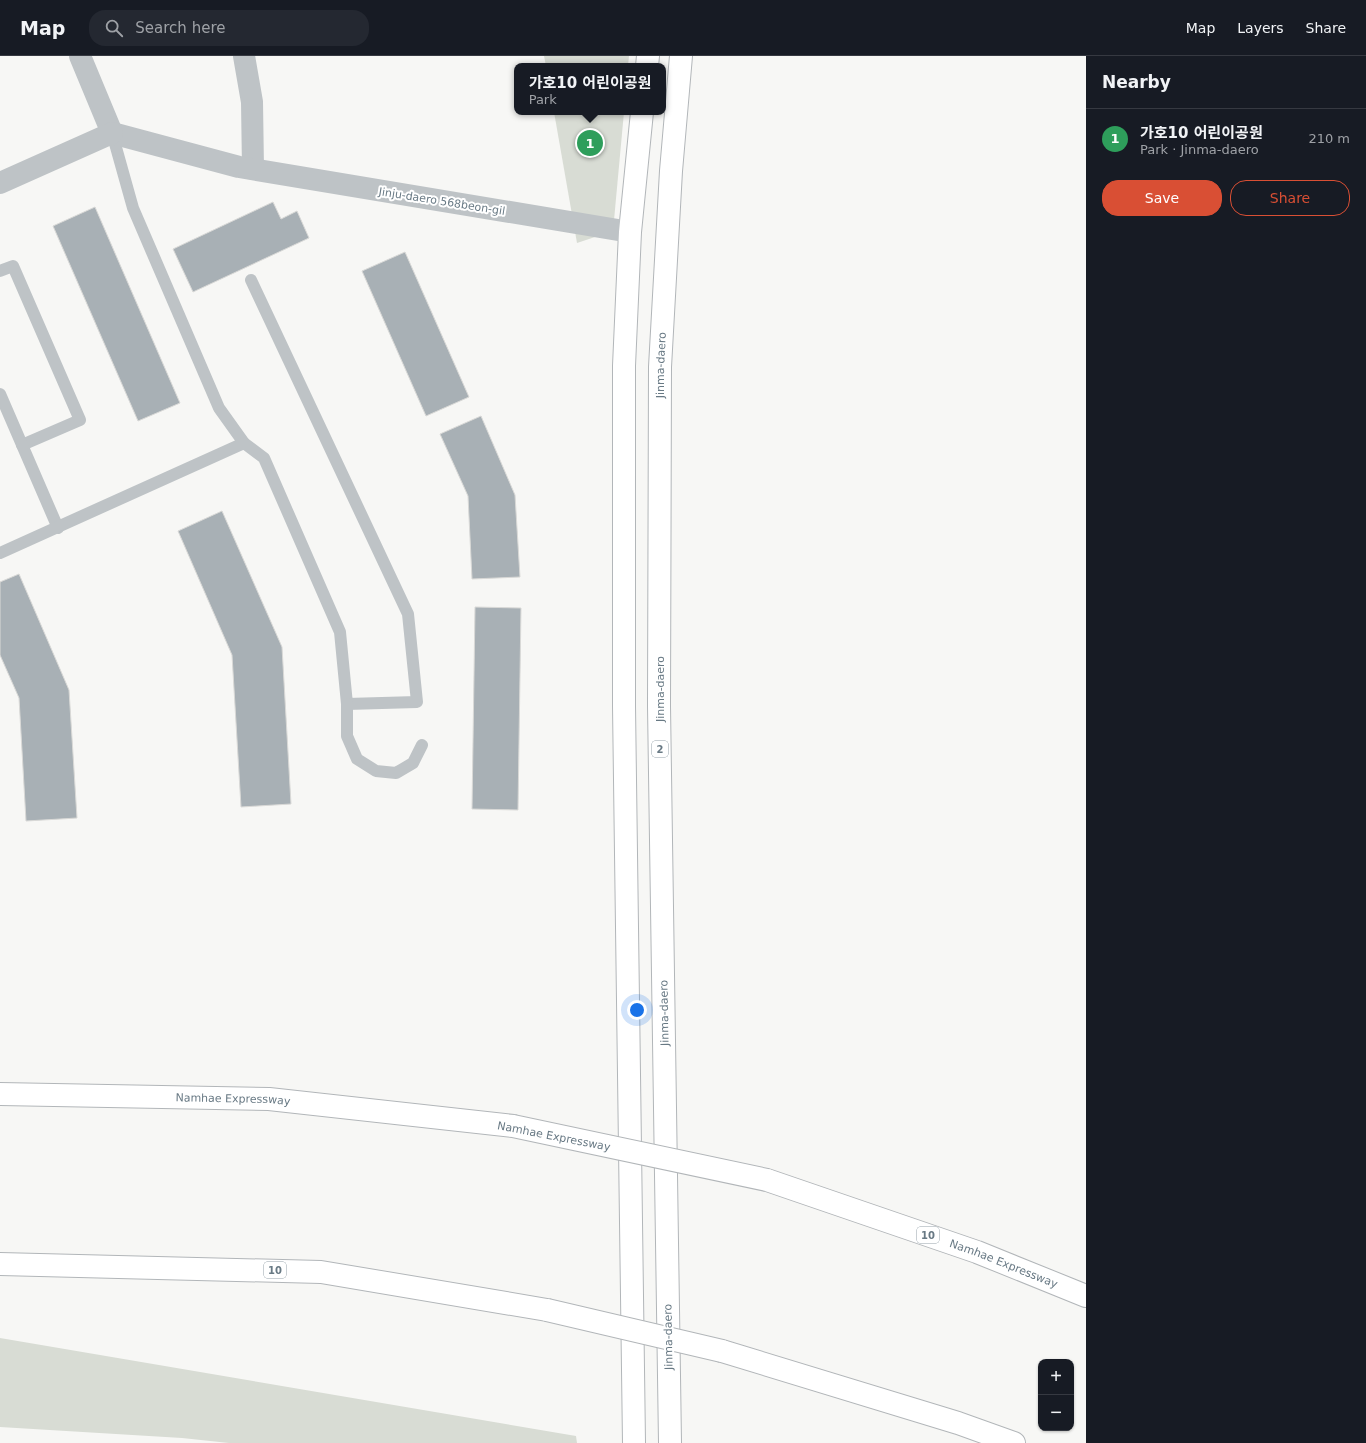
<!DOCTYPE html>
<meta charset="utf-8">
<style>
body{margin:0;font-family:"DejaVu Sans","Noto Sans KR",sans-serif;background:#242831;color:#f1f3f6}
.controls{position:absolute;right:12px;bottom:12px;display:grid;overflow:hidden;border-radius:8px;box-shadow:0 1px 3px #0004}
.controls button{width:36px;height:36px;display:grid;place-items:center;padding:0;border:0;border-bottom:1px solid #363941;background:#171b24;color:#f1f3f6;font:20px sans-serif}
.you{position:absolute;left:637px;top:954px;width:14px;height:14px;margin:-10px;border:3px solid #fff;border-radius:50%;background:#1a73e8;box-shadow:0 0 0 6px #1a73e833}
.badge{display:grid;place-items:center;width:26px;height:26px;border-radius:50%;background:#d94f34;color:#fff;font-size:13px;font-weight:700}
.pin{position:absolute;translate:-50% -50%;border:2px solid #fff;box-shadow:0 1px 4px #0006}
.popup{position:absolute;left:514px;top:7px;width:152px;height:52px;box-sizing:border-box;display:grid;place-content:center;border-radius:8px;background:#171b24;filter:drop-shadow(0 1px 3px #0005);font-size:13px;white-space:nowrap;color:#9ea1a6}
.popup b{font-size:15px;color:#f1f3f6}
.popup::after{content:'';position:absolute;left:50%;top:100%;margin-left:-8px;border:8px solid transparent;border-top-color:#171b24}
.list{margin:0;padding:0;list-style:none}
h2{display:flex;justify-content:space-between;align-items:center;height:52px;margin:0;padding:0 16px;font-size:17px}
h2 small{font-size:13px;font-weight:400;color:#9ea1a6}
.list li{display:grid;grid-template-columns:26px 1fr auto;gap:12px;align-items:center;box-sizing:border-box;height:60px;padding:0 16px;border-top:1px solid #363941}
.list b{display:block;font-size:15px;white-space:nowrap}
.list p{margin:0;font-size:13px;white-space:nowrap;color:#9ea1a6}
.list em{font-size:13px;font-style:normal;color:#9ea1a6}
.actions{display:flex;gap:8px;padding:12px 16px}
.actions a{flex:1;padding:9px 0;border:1px solid #d94f34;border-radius:16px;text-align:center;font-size:14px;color:#d94f34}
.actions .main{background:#d94f34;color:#fff}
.icon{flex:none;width:22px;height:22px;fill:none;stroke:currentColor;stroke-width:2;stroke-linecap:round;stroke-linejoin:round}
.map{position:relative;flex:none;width:1086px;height:1387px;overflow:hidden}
header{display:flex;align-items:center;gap:24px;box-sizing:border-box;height:56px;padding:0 20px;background:#171b24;border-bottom:1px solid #363941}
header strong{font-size:19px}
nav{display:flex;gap:22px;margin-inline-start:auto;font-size:14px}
.search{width:280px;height:36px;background:#242831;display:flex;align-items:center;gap:10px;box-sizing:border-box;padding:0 14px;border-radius:16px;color:#9ea1a6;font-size:15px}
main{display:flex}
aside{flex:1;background:#171b24}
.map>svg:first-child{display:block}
.green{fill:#d8dcd4}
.building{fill:#a8b0b5;stroke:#d9d9d7}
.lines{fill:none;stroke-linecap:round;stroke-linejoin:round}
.highway-casing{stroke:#b2b6b9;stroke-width:24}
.lane{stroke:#bec3c6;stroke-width:12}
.street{stroke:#bec3c6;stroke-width:22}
.highway{stroke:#fff;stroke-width:22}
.highway-bridge-casing{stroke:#b2b6b9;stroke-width:24;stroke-linecap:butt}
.highway-bridge{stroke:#fff;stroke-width:22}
.labels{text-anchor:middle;stroke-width:4;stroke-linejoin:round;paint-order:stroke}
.shield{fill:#fff;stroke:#95a1a9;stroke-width:1}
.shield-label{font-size:10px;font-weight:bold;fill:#687984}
.street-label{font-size:11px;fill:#687984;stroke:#fff}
</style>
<header>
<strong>Map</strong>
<div class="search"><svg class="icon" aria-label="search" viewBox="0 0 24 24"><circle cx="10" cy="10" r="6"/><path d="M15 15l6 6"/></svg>Search here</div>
<nav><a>Map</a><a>Layers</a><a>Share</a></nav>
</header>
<main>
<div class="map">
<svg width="1086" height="1387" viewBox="0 0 1086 1387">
<rect width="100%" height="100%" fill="#f7f7f5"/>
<!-- green -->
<g class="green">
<path d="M 544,0 L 629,0 L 628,10 L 546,10 Z"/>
<path d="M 554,56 L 624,56 L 613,175 L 577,187 Z"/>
<path d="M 0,1282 L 576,1380 L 577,1387 L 229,1387 L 182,1382 L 0,1371 Z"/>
</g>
<!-- building -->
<g class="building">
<path d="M 273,146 L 281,163 L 297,155 L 309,182 L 193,236 L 173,193 Z"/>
<path d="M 95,151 L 180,347 L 138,365 L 53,170 Z"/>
<path d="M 405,196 L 469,341 L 426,360 L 362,215 Z"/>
<path d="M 481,360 L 515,439 L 520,521 L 472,523 L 468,440 L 440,378 Z"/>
<path d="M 222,455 L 282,591 L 291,748 L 241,751 L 232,599 L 178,475 Z"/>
<path d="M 19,518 L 69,634 L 77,762 L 26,765 L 19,642 L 0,599 L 0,526 Z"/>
<path d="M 475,551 L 521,552 L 518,754 L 472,753 Z"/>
</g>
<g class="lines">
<!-- highway casing -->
<g class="highway-casing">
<g id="highway">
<path d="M 647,10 L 648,0"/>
<path id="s1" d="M 0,1038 L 269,1043 L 513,1070"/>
<path id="s2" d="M 767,1124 L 977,1196 L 1086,1240"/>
<path d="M 0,1208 L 321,1216 L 547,1254"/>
<path d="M 722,1295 L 958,1367 L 1014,1387"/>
<path d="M 634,1387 L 624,650 L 624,310 L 630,176 L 642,56"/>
<path id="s3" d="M 670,1387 L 659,650 L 660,311 L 671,115 L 681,0"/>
</g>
</g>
<!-- lane -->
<g class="lane">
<path d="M 112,77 L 133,152 L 219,352 L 244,387"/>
<path d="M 0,215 L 13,210 L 80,364 L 22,389"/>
<path d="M 0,338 L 58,472"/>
<path d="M 0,497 L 244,387 L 264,402 L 340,576 L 347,648 L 417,646 L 408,558 L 251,224"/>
<path d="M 347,648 L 347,680 L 357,703 L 376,715 L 396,717 L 413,707 L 422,689"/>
</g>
<!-- street -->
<g class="street">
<path d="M 80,0 L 112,77"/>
<path d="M 244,0 L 252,46 L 253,113"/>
<path d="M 112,77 L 239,111 L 630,176"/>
<path d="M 0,127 L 112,77"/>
</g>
<!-- highway -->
<use href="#highway" class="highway"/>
<!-- highway-bridge casing -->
<g class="highway-bridge-casing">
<g id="highway-bridge">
<path d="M 513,1070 L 767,1124"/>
<path d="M 547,1254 L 722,1295"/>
</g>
</g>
<!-- highway-bridge -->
<use href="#highway-bridge" class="highway-bridge"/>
</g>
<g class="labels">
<!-- shield labels -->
<g class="shield">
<rect x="652" y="685" width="16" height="16" rx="3"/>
<rect x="917" y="1171" width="22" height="16" rx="3"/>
<rect x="264" y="1206" width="22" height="16" rx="3"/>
</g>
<g class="shield-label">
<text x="660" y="697">2</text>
<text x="928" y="1183">10</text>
<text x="275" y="1218">10</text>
</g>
<!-- street labels -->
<g class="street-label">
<text transform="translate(442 145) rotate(9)" y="4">Jinju-daero 568beon-gil</text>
<text dy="4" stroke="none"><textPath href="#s3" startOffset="1078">Jinma-daero</textPath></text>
<text transform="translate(660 633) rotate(-90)" y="4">Jinma-daero</text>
<text transform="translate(664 957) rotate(-91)" y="4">Jinma-daero</text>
<text dy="4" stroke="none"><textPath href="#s1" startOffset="233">Namhae Expressway</textPath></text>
<text transform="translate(554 1080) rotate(11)" y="4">Namhae Expressway</text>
<text dy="4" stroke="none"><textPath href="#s2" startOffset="251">Namhae Expressway</textPath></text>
<text transform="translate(668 1281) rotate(-91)" y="4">Jinma-daero</text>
</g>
</g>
</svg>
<div class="controls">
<button>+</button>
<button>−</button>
</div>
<div class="you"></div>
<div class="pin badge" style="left:590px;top:87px;background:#2e9e5b">1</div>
<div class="popup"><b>가호10 어린이공원</b>Park</div>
</div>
<aside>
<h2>Nearby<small></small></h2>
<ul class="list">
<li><span class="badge" style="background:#2e9e5b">1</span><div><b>가호10 어린이공원</b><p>Park · Jinma-daero</p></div><em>210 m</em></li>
</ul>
<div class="actions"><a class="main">Save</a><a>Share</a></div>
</aside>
</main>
